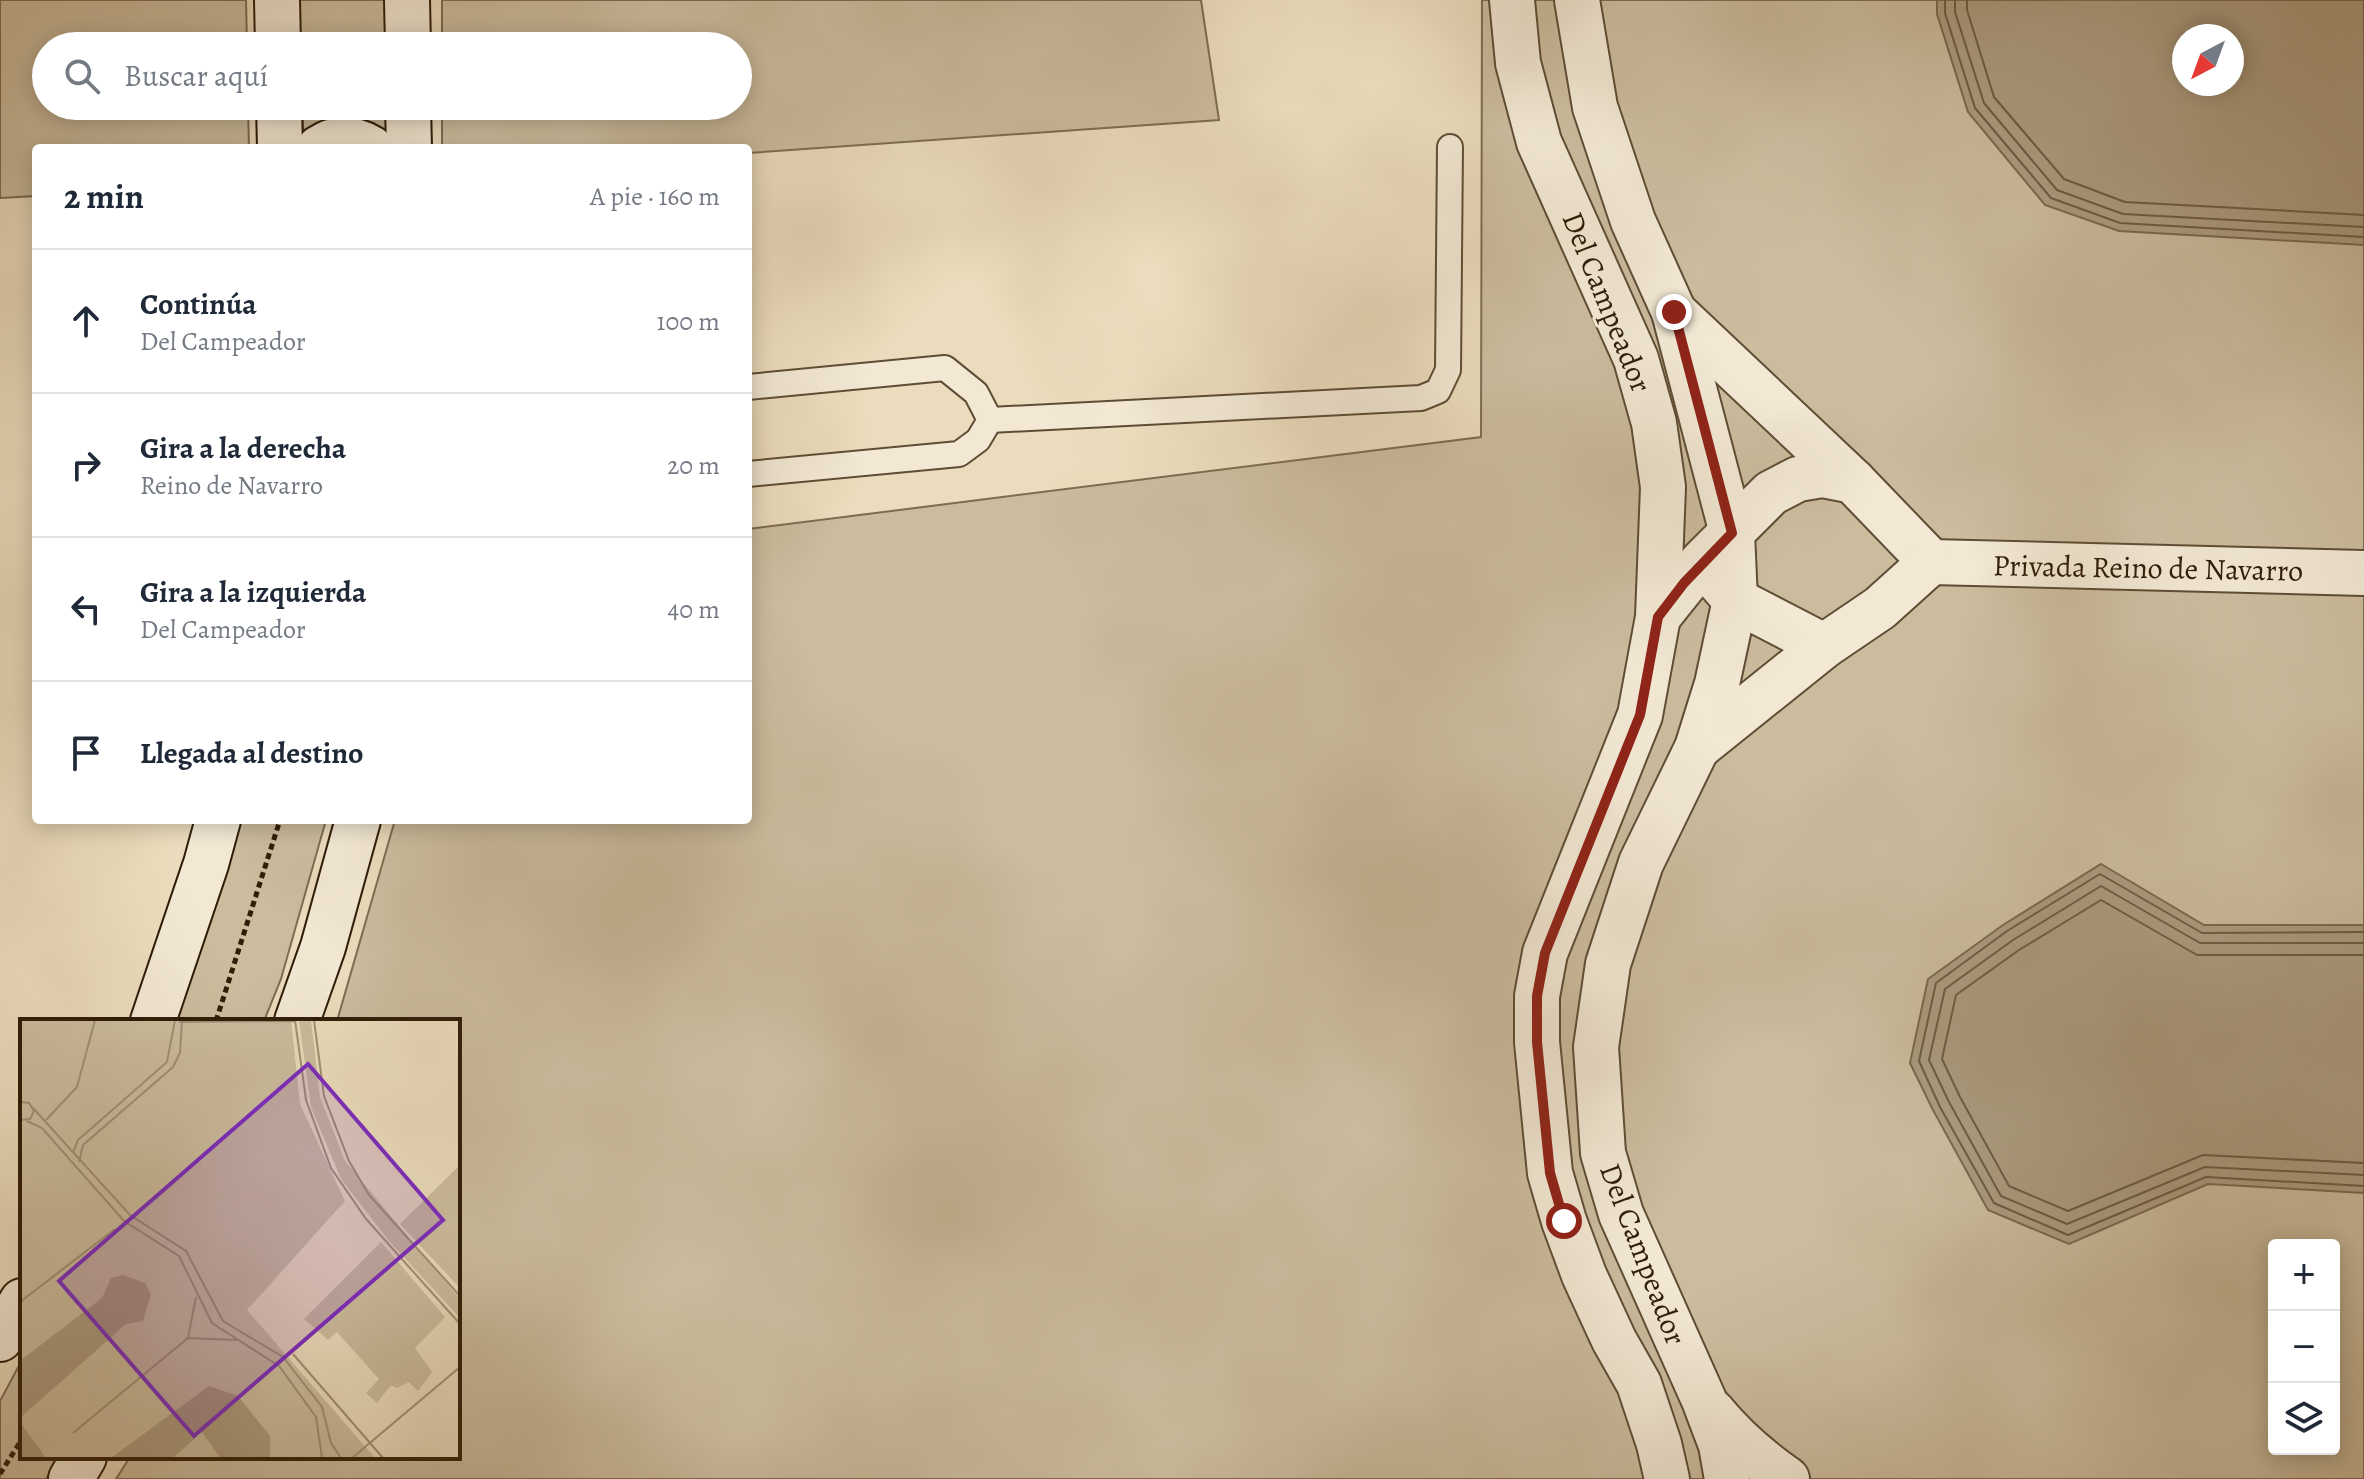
<!DOCTYPE html>
<html lang="es">
<meta charset="utf-8">
<style>
body{margin:0;font-family:Alegreya,serif;background:#f6f6f7;color:#1f2937}
.controls{position:absolute;right:24px;bottom:24px;display:grid;overflow:hidden;border-radius:8px;box-shadow:0 4px 20px #0003}
.controls button{width:72px;height:72px;display:grid;place-items:center;padding:0;border:0;border-bottom:2px solid #e0e1e3;background:#fff;color:#1f2937;font:40px sans-serif}
.compass{position:absolute;left:2172px;top:24px;width:72px;height:72px;border-radius:50%;background:#fff;box-shadow:0 4px 20px #0003;rotate:221deg}
.stop{position:absolute;width:24px;height:24px;margin:-18px;border:6px solid #8f2418;border-radius:50%;background:#fff}
.stop.end{background:#8f2418;border-color:#fff;box-shadow:0 2px 8px #0008}
.list{margin:0;padding:0;list-style:none}
h2{display:flex;justify-content:space-between;align-items:center;height:104px;margin:0;padding:0 32px;font-size:34px}
h2 small{font-size:26px;font-weight:400;color:#747a83}
.list li{display:grid;grid-template-columns:52px 1fr auto;gap:24px;align-items:center;box-sizing:border-box;height:144px;padding:0 32px;border-top:2px solid #e0e1e3}
.list b{display:block;font-size:30px;white-space:nowrap}
.list p{margin:0;font-size:26px;white-space:nowrap;color:#747a83}
.list em{font-size:26px;font-style:normal;color:#747a83}
.icon{flex:none;width:44px;height:44px;fill:none;stroke:currentColor;stroke-width:2;stroke-linecap:round;stroke-linejoin:round}
.map{position:relative;flex:none;width:2364px;height:1479px;overflow:hidden}
.search{position:absolute;background:#fff;box-shadow:0 4px 20px #0003;left:32px;top:32px;width:720px;height:88px;display:flex;align-items:center;gap:20px;box-sizing:border-box;padding:0 28px;border-radius:44px;color:#747a83;font-size:30px}
.panel{position:absolute;background:#fff;box-shadow:0 4px 20px #0003;left:32px;top:144px;width:720px;height:680px;border-radius:8px}
.map>svg:first-child{display:block}
.green{fill:#cbbc9e;stroke:#7d6c53;stroke-width:2;fill-rule:evenodd}
.water{fill:#ab9b7f;stroke:#79694f;stroke-width:2;fill-rule:evenodd}
.lines{fill:none;stroke-linecap:round;stroke-linejoin:round}
.shore{stroke:#6d5c44;stroke-width:2}
.lane-casing{stroke:#5e4d35;stroke-width:28}
.street-casing{stroke:#5e4d35;stroke-width:48}
.secondary-casing{stroke:#2f1d08;stroke-width:48}
.path{stroke:#2f1d08;stroke-width:5;stroke-dasharray:6 4;stroke-linecap:butt}
.lane{stroke:#f2e8d4;stroke-width:24}
.street{stroke:#f2e8d4;stroke-width:44}
.secondary{stroke:#f2e8d4;stroke-width:44}
.route{stroke:#8f2418;stroke-width:10}
.labels{text-anchor:middle;stroke-width:6;stroke-linejoin:round;paint-order:stroke}
.street-label{font-size:30px;fill:#2f1d08;stroke:#f2e8d4}
.inset-road{fill:none;stroke:#a09075;stroke-width:2}
.view{fill:#7b2cbf;fill-opacity:0.15;stroke:#7b2cbf;stroke-width:4}
.inset-edge{fill:none;stroke:#2f1d08;stroke-width:4}
</style>
<div class="map">
<svg width="2364" height="1479" viewBox="0 0 2364 1479">
<rect width="100%" height="100%" fill="#ebdcbd"/>
<filter id="stains"><feTurbulence type="fractalNoise" baseFrequency=".0025" numOctaves="4"/><feColorMatrix values="0 0 0 0 .2 0 0 0 0 .09 0 0 0 0 .02 0 0 0 .5 -.17"/></filter>
<radialGradient id="worn" r=".72"><stop offset=".6" stop-color="#630" stop-opacity="0"/><stop offset="1" stop-color="#630" stop-opacity=".3"/></radialGradient>
<!-- green -->
<g class="green">
<path d="M 0,0 L 246,0 L 247,46 L 46,46 L 46,106 L 248,106 L 249,148 L 36,148 L 36,196 L 0,198 Z"/>
<path d="M 299,0 L 388,0 L 390,46 L 300,46 Z"/>
<path d="M 442,0 L 1201,0 L 1219,120 L 748,153 L 748,148 L 442,148 L 442,106 L 738,106 L 738,46 L 442,46 Z"/>
<path d="M 1482,0 L 2364,0 L 2364,1479 L 116,1479 L 130,1457 L 458,1457 L 458,1021 L 337,1021 L 395,820 L 748,820 L 748,529 L 1481,437 ZM 2184,36 L 2232,36 L 2232,84 L 2184,84 ZM 2274,1245 L 2334,1245 L 2334,1449 L 2274,1449 Z"/>
<path d="M 302,106 L 392,106 L 393,148 L 304,148 Z"/>
<path d="M 240,820 L 326,820 L 281,979 L 264,1021 L 176,1021 Z"/>
<path d="M 22,1360 L 22,1457 L 59,1457 L 46,1479 L 0,1479 L 0,1401 Z"/>
</g>
<!-- water -->
<g class="water">
<path d="M 1937,0 L 2364,0 L 2364,245 L 2119,231 L 2045,205 L 1968,112 L 1937,14 ZM 2184,36 L 2232,36 L 2232,84 L 2184,84 Z"/>
<path d="M 2101,864 L 2204,925 L 2364,925 L 2364,1193 L 2208,1184 L 2069,1244 L 1988,1210 L 1933,1110 L 1910,1063 L 1928,979 L 2003,925 Z"/>
</g>
<g class="lines">
<!-- shore -->
<g class="shore">
<path d="M 1945,0 L 1945,13 L 1975,108 L 2051,198 L 2120,223 L 2364,237"/>
<path d="M 1955,0 L 1955,12 L 1984,103 L 2057,190 L 2123,214 L 2364,227"/>
<path d="M 1967,0 L 1967,10 L 1994,97 L 2064,179 L 2125,202 L 2364,215"/>
<path d="M 2364,932 L 2202,933 L 2100,874 L 2007,931 L 1936,983 L 1919,1061 L 1940,1107 L 1994,1203 L 2068,1235 L 2206,1177 L 2364,1186"/>
<path d="M 2364,943 L 2200,943 L 2101,886 L 2013,940 L 1945,989 L 1929,1060 L 1949,1102 L 2001,1196 L 2067,1224 L 2205,1167 L 2364,1175"/>
<path d="M 2364,955 L 2197,955 L 2101,900 L 2019,950 L 1956,995 L 1942,1059 L 1960,1097 L 2009,1186 L 2068,1211 L 2203,1155 L 2364,1163"/>
</g>
<!-- lane casing -->
<g class="lane-casing">
<g id="lane">
<path d="M 748,387 L 945,368 L 976,393 L 990,420 L 1421,398 L 1438,391 L 1448,370 L 1450,147"/>
<path d="M 748,474 L 959,454 L 978,440 L 990,420"/>
</g>
</g>
<!-- street casing -->
<g class="street-casing">
<g id="street">
<path d="M 1512,0 L 1518,63 L 1539,142 L 1636,359 L 1654,423 L 1663,487 L 1658,617 L 1640,715 L 1545,953 L 1537,996 L 1537,1042 L 1550,1173 L 1564,1221 L 1584,1275 L 1614,1340 L 1639,1384 L 1659,1444 L 1667,1479"/>
<path d="M 1577,0 L 1595,107 L 1633,221 L 1674,312 L 1732,533 L 1735,600 L 1717,684 L 1697,748 L 1641,863 L 1608,964 L 1596,1047 L 1603,1153 L 1621,1214 L 1704,1400 L 1721,1445 L 1727,1479"/>
<path d="M 1674,312 L 1853,481 L 1931,562"/>
<path d="M 1931,562 L 2364,573"/>
<path d="M 1716,578 L 1735,600 L 1824,646"/>
<path d="M 1658,617 L 1702,562 L 1771,493 L 1798,479 L 1822,475 L 1853,481"/>
<path d="M 1697,748 L 1824,646 L 1880,608 L 1931,562"/>
<path d="M 1712,1411 C 1734,1438 1758,1459 1787,1479"/>
</g>
</g>
<!-- secondary casing -->
<g class="secondary-casing">
<g id="secondary">
<path d="M 277,0 L 278,46"/>
<path d="M 407,0 L 408,46"/>
<path d="M 279,106 L 280,148"/>
<path d="M 408,106 L 409,148"/>
<path d="M 319,148 C 337,136 353,137 371,148"/>
<path d="M 153,1021 L 206,864 L 218,820"/>
<path d="M 297,1021 L 323,947 L 358,820"/>
<path d="M 0,1339 L 22,1301"/>
<path d="M 71,1479 L 84,1457"/>
</g>
</g>
<!-- path -->
<g class="path">
<path d="M 216,1021 L 280,820"/>
<path d="M 0,1474 L 22,1439"/>
</g>
<!-- lane -->
<use href="#lane" class="lane"/>
<!-- street -->
<use href="#street" class="street"/>
<!-- secondary -->
<use href="#secondary" class="secondary"/>
</g>
<g class="lines">
<!-- route -->
<path class="route" d="M 1564,1221 L 1550,1173 L 1537,1042 L 1537,996 L 1545,953 L 1640,715 L 1658,617 L 1684,583 L 1732,533 L 1674,312"/>
</g>
<g class="labels">
<!-- street labels -->
<g class="street-label">
<text transform="translate(1607 302) rotate(68)" y="10">Del Campeador</text>
<text transform="translate(2148 568) rotate(1)" y="10">Privada Reino de Navarro</text>
<text transform="translate(1643 1254) rotate(69)" y="10">Del Campeador</text>
</g>
</g>
<!-- overview -->
<g transform="translate(20 1019)">
<rect width="440" height="440" fill="#ebdcbd"/>
<path d="M 0,1 L 271,1 L 280,85 L 325,182 L 227,291 L 355,439 L 0,439 ZM 279,1 L 291,1 L 300,78 L 325,142 L 440,280 L 440,299 L 369,222 L 321,160 L 291,88 ZM 440,146 L 440,269 L 380,205 ZM 361,223 L 425,298 L 395,329 L 412,353 L 398,372 L 389,363 L 377,369 L 371,366 L 357,384 L 346,374 L 359,360 L 317,313 L 308,321 L 284,300 Z" fill="#cbbc9e"/>
<path d="M 103,256 L 125,264 L 131,275 L 123,302 L 106,305 L 0,399 L 0,342 L 82,279 L 91,259 ZM 189,367 L 218,377 L 250,417 L 250,439 L 200,439 L 182,413 L 153,439 L 91,439 ZM 0,403 L 26,439 L 0,439 Z" fill="#ab9b7f"/>
<path class="inset-road" d="M 275,1 L 286,81 L 311,149 L 346,200 L 440,305M 294,1 L 304,77 L 329,142 L 349,176 L 440,277M 159,3 L 275,2M 0,83 L 9,84 L 14,92 L 10,100 L 0,101M 13,89 L 110,196 L 166,232 L 203,302 L 263,338 L 302,388 L 311,424 L 321,439M 26,101 L 57,68 L 75,1M 7,102 L 22,109 L 104,202 L 159,237 L 192,304 L 259,347 L 296,398 L 302,439M 53,134 L 58,121 L 147,43 L 155,1M 59,143 L 63,126 L 153,48 L 160,34 L 162,1M 0,283 L 95,210M 168,319 L 217,321M 168,319 L 176,278M 273,335 L 363,439M 53,414 L 168,319M 332,439 L 440,348"/>
<path class="view" d="M 288,45 L 423,201 L 174,417 L 39,262 Z"/>
<rect width="440" height="440" class="inset-edge"/>
</g>
<rect width="100%" height="100%" filter="url(#stains)"/>
<rect width="100%" height="100%" fill="url(#worn)"/>
</svg>
<div class="controls">
<button>+</button>
<button>−</button>
<button><svg class="icon" aria-label="layers" viewBox="0 0 24 24"><path d="M12 4l9 5-9 5-9-5zM3 14l9 5 9-5"/></svg></button>
</div>
<svg class="compass" viewBox="-18 -18 36 36"><path d="M0-13l5 13h-10z" fill="#e53935"/><path d="M0 13l5-13h-10z" fill="#747a83"/></svg>
<div class="stop" style="left:1564px;top:1221px"></div>
<div class="stop end" style="left:1674px;top:312px"></div>
<div class="search"><svg class="icon" aria-label="search" viewBox="0 0 24 24"><circle cx="10" cy="10" r="6"/><path d="M15 15l6 6"/></svg>Buscar aquí</div>
<section class="panel">
<h2>2 min<small>A pie · 160 m</small></h2>
<ul class="list">
<li><svg class="icon" aria-label="ahead" viewBox="0 0 24 24"><path d="M12 20V5M6 11l6-6 6 6"/></svg><div><b>Continúa</b><p>Del Campeador</p></div><em>100 m</em></li>
<li><svg class="icon" aria-label="right" viewBox="0 0 24 24"><path d="M7 20v-9h11M14 6l5 5-5 5"/></svg><div><b>Gira a la derecha</b><p>Reino de Navarro</p></div><em>20 m</em></li>
<li><svg class="icon" aria-label="left" viewBox="0 0 24 24"><path d="M17 20v-9H6M10 6l-5 5 5 5"/></svg><div><b>Gira a la izquierda</b><p>Del Campeador</p></div><em>40 m</em></li>
<li><svg class="icon" aria-label="arrive" viewBox="0 0 24 24"><path d="M6 21V4h12l-3 4 3 4H6"/></svg><div><b>Llegada al destino</b></div></li>
</ul>
</section>
</div>
